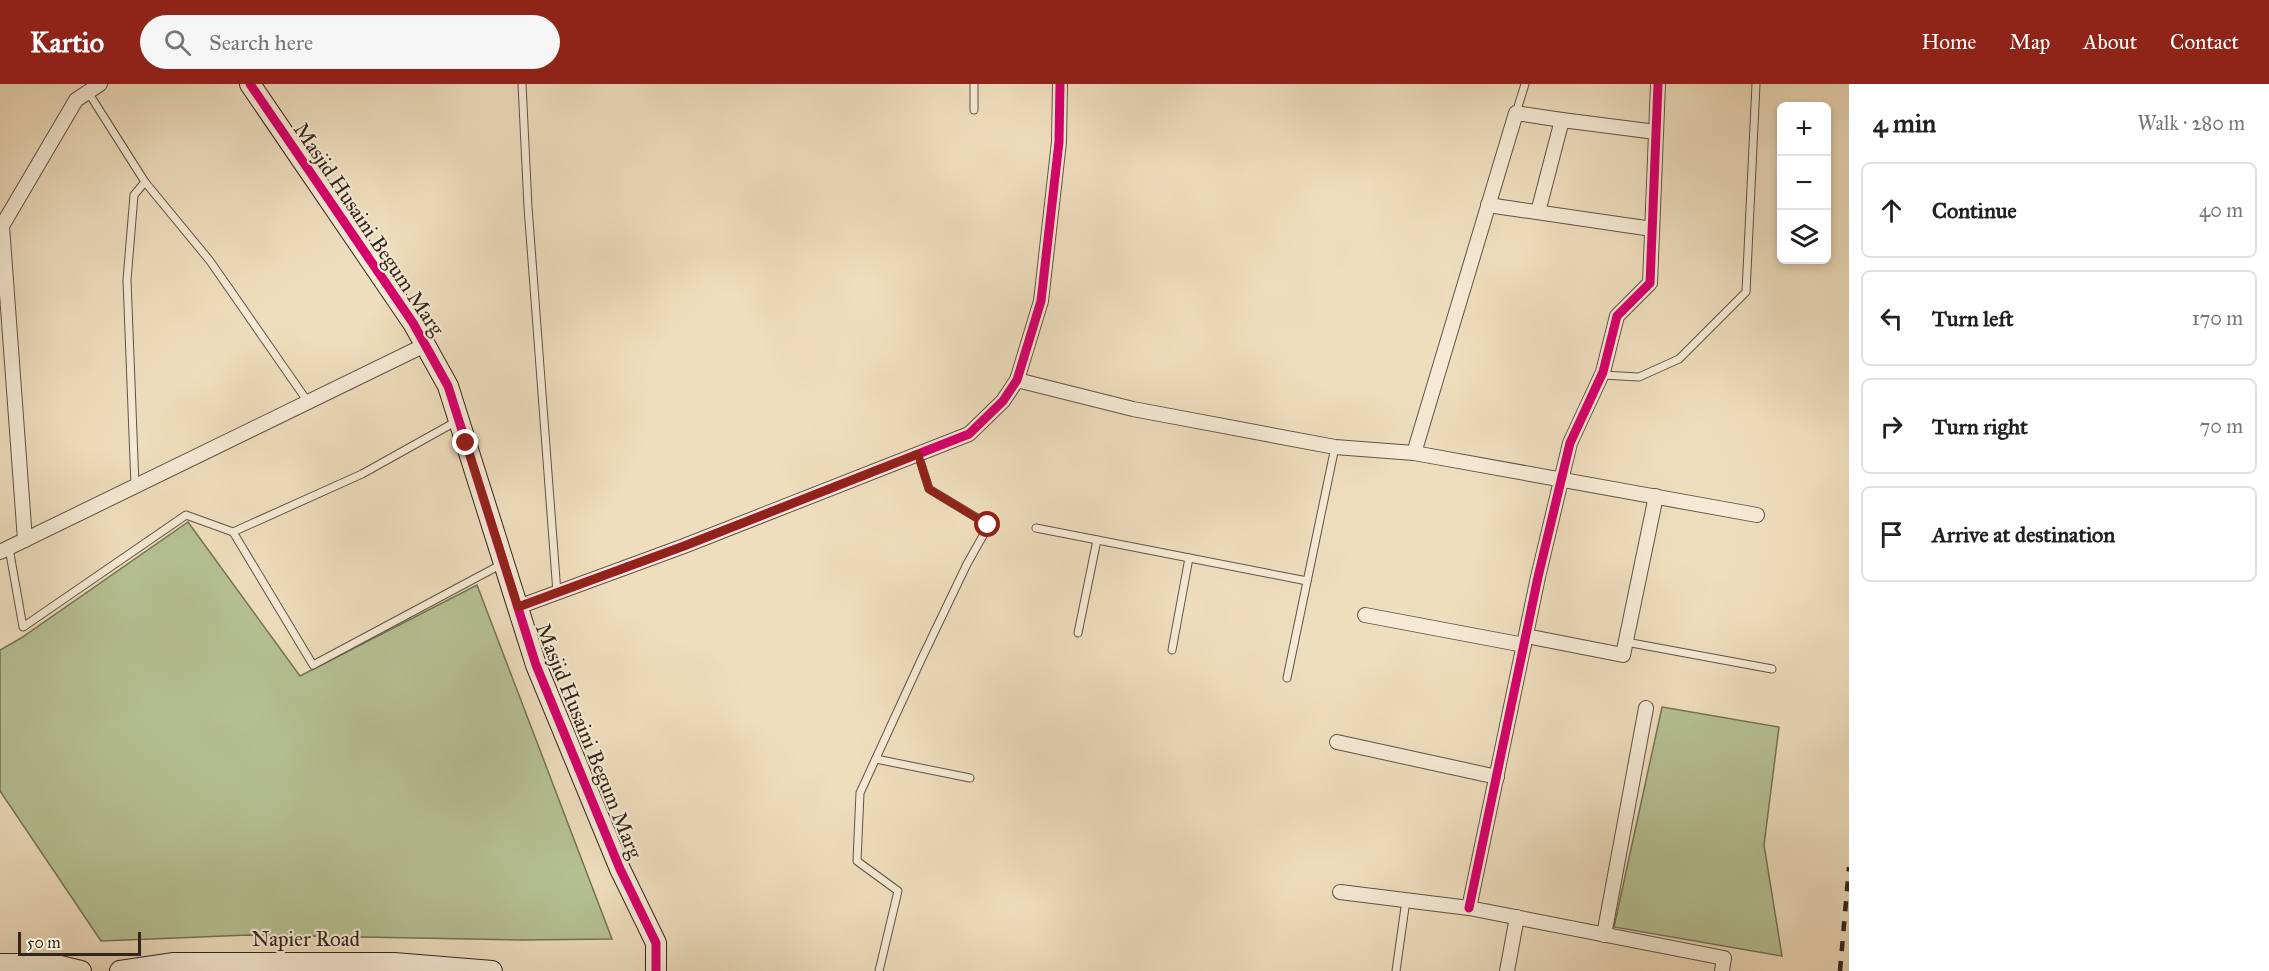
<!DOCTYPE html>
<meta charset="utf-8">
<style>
body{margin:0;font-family:"IM FELL Great Primer",serif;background:#f6f6f6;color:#202124}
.controls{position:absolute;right:18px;top:18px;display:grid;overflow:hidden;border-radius:9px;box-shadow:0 3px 9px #0003}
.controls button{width:54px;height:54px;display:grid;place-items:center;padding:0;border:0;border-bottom:2px solid #e0e0e0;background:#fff;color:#202124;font:30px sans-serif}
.scale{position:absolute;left:18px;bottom:15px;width:123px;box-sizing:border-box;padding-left:6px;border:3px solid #32251b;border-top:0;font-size:16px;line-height:21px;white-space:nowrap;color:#32251b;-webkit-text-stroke:4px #f5ead5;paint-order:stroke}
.stop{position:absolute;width:18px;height:18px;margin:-14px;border:4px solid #8f2418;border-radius:50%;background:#fff}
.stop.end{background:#8f2418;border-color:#fff;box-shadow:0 2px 6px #0008}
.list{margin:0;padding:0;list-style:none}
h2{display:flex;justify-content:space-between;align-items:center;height:78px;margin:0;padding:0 24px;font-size:26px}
h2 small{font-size:20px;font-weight:400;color:#757577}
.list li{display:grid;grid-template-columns:39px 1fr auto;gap:18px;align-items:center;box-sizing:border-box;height:96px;margin:0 12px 12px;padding:0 12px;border:2px solid #e0e0e0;border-radius:9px}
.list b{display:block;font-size:22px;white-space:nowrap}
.list em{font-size:20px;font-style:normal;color:#757577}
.icon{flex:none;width:33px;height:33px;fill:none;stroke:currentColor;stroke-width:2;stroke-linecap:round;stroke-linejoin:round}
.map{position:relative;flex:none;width:1849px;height:887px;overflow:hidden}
header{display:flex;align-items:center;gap:36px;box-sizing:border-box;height:84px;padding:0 30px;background:#8f2418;color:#fff}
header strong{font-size:28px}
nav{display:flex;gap:33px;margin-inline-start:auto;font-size:21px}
.search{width:420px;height:54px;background:#f6f6f6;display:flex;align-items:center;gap:15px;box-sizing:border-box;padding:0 21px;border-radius:33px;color:#757577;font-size:22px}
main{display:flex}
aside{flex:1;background:#fff}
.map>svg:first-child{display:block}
.green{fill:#b6c294;stroke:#747458;stroke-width:1.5}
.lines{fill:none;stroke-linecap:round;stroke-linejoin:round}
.lane-casing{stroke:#615344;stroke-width:9}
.street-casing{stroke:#615344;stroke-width:16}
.secondary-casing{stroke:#32251b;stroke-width:22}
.lane{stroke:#f5ead5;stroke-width:7}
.street{stroke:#f5ead5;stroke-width:14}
.secondary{stroke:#f5ead5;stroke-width:20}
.rail{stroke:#32251b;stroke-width:4.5;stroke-dasharray:10 10;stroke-linecap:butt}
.cycleway-casing{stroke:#f5ead5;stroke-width:13}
.cycleway{stroke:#d6006c;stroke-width:9}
.route{stroke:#8f2418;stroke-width:8}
.labels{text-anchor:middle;stroke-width:4.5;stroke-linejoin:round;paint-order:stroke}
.street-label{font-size:21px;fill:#32251b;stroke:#f5ead5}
</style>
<header>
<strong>Kartio</strong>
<div class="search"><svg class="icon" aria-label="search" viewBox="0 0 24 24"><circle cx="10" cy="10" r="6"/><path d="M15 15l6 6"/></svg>Search here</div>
<nav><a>Home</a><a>Map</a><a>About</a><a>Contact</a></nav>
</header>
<main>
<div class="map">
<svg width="1849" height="887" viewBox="0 0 1849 887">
<rect width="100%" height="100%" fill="#efdebe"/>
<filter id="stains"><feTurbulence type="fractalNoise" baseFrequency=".00333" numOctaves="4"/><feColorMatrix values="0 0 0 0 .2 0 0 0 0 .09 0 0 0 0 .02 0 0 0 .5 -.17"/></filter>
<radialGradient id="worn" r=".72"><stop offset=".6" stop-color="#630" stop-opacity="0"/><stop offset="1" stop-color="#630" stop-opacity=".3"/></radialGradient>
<!-- green -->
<g class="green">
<path d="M 188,438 L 300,592 L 477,501 L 612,855 L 522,856 L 249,851 L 101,857 L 0,707 L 0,566 L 21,554 Z"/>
<path d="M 1662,623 L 1779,643 L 1764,761 L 1782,872 L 1614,843 Z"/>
</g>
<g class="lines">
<!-- lane casing -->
<g class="lane-casing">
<g id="lane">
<path d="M 522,0 L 528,123 L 557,509"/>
<path d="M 88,8 L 145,98 L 134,111 L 127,196 L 135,402"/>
<path d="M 974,26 L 974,0"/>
<path d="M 1516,29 L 1525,0"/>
<path d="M 145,98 L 210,177 L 308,318"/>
<path d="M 1602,291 L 1639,293 L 1679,275 L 1746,208 L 1756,0"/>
<path d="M 1036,444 L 1307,497"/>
<path d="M 233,448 L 313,581 L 502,480"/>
<path d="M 9,464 L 23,543 L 186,431 L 233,448 L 362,390 L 457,337"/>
<path d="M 1078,549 L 1097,456"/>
<path d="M 1626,558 L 1772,585"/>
<path d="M 1172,566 L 1189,474"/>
<path d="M 1287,594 L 1335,363"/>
<path d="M 876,675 L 970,694"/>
<path d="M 879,887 L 898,807 L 857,777 L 860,709 L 921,576 L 967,480 L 989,441 L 929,405 L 918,370"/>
<path d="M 1396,887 L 1406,816"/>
</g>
</g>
<!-- street casing -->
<g class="street-casing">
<g id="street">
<path d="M 1488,121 L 1652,145"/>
<path d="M 1538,128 L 1562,36 L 1656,48"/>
<path d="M 1017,296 L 1133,325 L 1335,363 L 1414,369 L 1757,431"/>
<path d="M 1414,369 L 1516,29 L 1562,36"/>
<path d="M 25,456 L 2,142 L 76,16 L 100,0"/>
<path d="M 0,468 L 425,261"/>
<path d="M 518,523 L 684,462 L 969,350 L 1003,317 L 1017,296 L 1041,217 L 1059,58 L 1060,0"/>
<path d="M 1365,531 L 1524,561"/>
<path d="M 1526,552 L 1623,571 L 1656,412"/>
<path d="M 1337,658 L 1497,693"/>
<path d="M 1340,808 L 1469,824 L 1724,874 L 1722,887"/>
<path d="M 1469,824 L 1538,493 L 1570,359 L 1603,288 L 1617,232 L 1650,199 L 1658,0"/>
<path d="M 1604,851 L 1646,624"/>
<path d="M 1507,887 L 1517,833"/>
</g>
</g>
<!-- secondary casing -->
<g class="secondary-casing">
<g id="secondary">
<path d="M 250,0 L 413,239 L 448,302 L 536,581 L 620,785 L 656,859 L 656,887"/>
<path d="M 0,880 L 52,880 L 81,887"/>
<path d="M 120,887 L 174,879 L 394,879 L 492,887"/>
</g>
</g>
<!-- lane -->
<use href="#lane" class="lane"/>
<!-- street -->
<use href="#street" class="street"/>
<!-- secondary -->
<use href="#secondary" class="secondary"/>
<!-- rail -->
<path class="rail" d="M 1840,887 L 1849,783"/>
<!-- cycleway casing -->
<g class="cycleway-casing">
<g id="cycleway">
<path d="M 250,0 L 413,239 L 448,302 L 536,581 L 620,785 L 656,859 L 656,887"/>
<path d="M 518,523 L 684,462 L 969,350 L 1003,317 L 1017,296 L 1041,217 L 1059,58 L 1060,0"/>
<path d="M 1469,824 L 1538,493 L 1570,359 L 1603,288 L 1617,232 L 1650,199 L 1658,0"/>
</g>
</g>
<!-- cycleway -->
<use href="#cycleway" class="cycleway"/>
</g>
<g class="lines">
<!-- route -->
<path class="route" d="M 466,359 L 518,523 L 684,462 L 918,370 L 929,405 L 988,441"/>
</g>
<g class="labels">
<!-- street labels -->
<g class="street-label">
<text transform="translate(369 145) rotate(56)" y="7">Masjid Husaini Begum Marg</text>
<text transform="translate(589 657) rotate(68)" y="7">Masjid Husaini Begum Marg</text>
<text x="306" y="862">Napier Road</text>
</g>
</g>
<rect width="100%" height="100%" filter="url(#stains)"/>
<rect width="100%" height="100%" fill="url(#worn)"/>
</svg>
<div class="controls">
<button>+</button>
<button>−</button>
<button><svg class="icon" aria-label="layers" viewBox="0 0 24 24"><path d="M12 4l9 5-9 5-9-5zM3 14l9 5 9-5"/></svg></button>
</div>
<div class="scale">50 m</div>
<div class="stop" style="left:988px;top:441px"></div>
<div class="stop end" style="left:466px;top:359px"></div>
</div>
<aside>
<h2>4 min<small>Walk · 280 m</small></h2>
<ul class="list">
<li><svg class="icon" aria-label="ahead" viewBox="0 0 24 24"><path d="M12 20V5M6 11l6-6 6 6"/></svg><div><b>Continue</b></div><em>40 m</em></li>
<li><svg class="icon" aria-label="left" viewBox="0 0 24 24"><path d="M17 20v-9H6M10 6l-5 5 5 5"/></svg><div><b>Turn left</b></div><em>170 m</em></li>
<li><svg class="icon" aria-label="right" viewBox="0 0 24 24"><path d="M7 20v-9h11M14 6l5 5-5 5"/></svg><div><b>Turn right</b></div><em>70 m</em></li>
<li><svg class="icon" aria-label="arrive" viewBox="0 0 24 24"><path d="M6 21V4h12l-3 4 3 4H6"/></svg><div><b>Arrive at destination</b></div></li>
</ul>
</aside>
</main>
